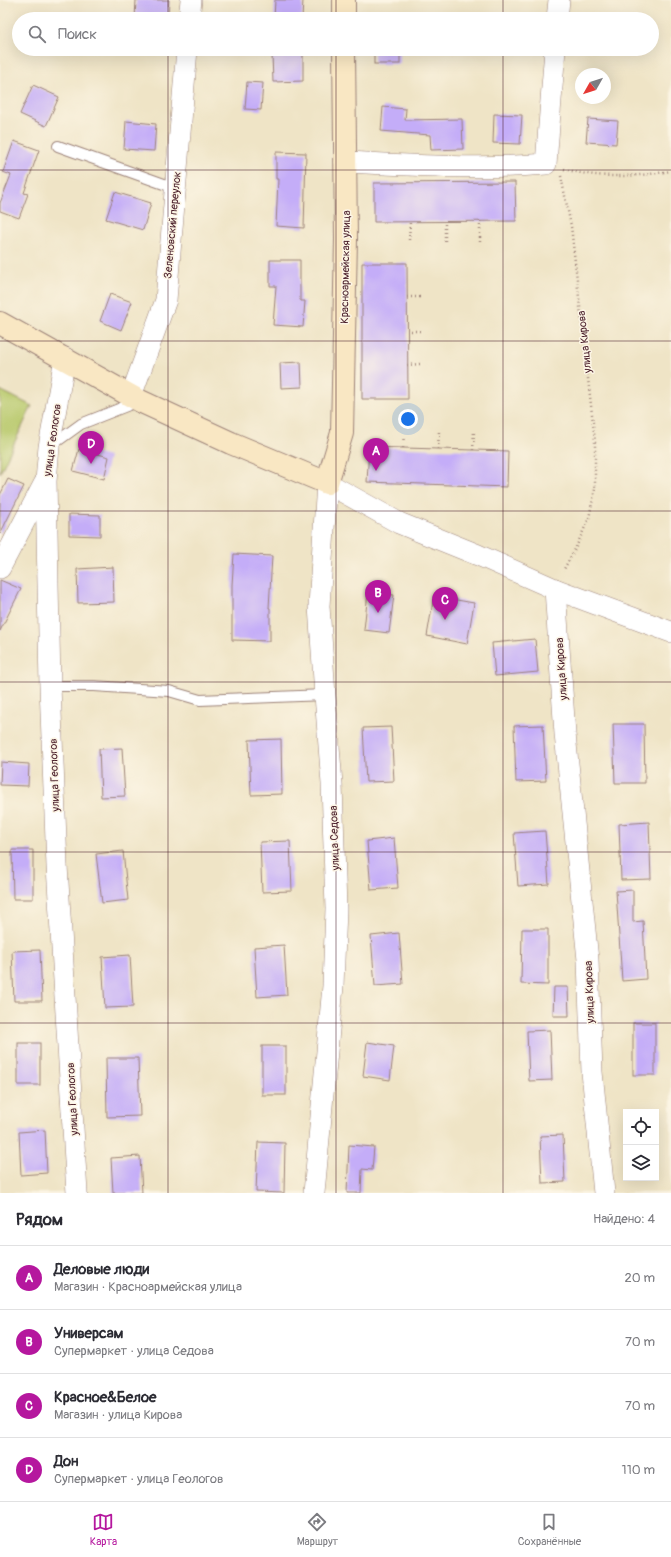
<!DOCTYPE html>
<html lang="ru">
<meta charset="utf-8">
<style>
body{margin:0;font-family:Pangolin,sans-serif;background:#f2f2f3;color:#2b2b33}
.controls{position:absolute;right:12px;bottom:12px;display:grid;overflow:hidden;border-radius:0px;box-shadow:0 4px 16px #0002}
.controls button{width:36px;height:36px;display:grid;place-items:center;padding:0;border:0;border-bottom:1px solid #e1e1e2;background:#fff;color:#2b2b33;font:20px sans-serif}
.compass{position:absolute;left:575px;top:68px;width:36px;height:36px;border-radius:50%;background:#fff;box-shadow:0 4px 16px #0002;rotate:231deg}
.you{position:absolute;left:408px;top:419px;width:14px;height:14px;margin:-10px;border:3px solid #fff;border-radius:50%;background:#1a73e8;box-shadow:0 0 0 6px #1a73e833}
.badge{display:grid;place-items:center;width:26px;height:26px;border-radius:50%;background:#b5179e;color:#fff;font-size:13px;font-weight:700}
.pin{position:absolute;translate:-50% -33px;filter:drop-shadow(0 1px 2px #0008)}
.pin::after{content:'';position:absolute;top:21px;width:14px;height:12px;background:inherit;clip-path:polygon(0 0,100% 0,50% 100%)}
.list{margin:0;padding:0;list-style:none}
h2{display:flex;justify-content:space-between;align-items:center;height:52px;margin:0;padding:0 16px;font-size:17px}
h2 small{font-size:13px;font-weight:400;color:#7c7c81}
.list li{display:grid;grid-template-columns:26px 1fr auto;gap:12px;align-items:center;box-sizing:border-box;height:64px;padding:0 16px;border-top:1px solid #e1e1e2}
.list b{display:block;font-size:15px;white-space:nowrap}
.list p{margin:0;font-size:13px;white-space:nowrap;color:#7c7c81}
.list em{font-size:13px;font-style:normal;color:#7c7c81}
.icon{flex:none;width:22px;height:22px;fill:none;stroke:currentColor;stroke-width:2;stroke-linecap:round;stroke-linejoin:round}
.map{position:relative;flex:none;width:671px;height:1193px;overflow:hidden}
.search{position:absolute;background:#fff;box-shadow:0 4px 16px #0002;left:12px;right:12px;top:12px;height:44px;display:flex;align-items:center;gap:10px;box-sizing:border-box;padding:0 14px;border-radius:22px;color:#7c7c81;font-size:15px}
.sheet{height:308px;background:#fff}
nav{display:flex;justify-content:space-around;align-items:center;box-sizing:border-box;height:56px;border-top:1px solid #e1e1e2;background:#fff;font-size:11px;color:#7c7c81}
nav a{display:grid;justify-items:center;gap:2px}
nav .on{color:#b5179e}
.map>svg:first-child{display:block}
.green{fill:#b8c96c;stroke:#81744c}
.building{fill:#c4adf8}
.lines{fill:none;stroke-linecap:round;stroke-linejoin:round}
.lane-casing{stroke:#9c8278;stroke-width:12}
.street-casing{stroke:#9c8278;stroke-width:22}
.secondary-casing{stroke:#9c8278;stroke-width:24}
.path{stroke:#9c8278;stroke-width:2.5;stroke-dasharray:1 3;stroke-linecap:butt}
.lane{stroke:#fff;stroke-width:10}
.street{stroke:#fff;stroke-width:21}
.secondary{stroke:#f9e7c3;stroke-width:22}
.grid{fill:none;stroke:#4a1f2b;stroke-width:1;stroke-opacity:0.55}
.labels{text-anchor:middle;stroke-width:3;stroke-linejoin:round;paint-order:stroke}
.street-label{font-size:11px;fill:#4a1f2b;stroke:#fcf5e5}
</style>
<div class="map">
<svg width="671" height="1193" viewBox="0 0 671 1193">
<rect width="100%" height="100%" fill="#fcf5e5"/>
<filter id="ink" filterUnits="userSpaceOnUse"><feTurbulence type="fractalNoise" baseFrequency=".025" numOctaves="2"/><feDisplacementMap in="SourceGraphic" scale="8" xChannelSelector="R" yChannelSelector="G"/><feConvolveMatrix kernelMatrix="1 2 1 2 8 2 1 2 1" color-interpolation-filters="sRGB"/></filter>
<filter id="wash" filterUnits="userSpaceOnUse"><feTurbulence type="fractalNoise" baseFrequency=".012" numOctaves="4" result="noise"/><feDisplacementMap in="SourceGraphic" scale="16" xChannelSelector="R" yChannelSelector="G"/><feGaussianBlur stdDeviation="0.9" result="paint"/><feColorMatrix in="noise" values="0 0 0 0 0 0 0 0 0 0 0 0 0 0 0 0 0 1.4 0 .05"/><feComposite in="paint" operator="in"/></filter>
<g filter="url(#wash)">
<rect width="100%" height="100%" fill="#efe4c6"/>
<!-- green -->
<path class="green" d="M 0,390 L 32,406 L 0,473 Z"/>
<g id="blocks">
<!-- building -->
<g class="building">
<path d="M 136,0 L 169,0 L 168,19 L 135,19 Z"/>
<path d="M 275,0 L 303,0 L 302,19 L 274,19 Z"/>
<rect x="374" y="49" width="26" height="15"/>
<path d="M 303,54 L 303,81 L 273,82 L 272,55 Z"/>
<path d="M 247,82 L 263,83 L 261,110 L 245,109 Z"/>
<path d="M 33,85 L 59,97 L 46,126 L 20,114 Z"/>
<path d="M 383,107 L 406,109 L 405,120 L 462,119 L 463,149 L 431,150 L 430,135 L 381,131 Z"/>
<path d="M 494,114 L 522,115 L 520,144 L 493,143 Z"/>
<path d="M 588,119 L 618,121 L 616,144 L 586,142 Z"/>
<path d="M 126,121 L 156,124 L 154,151 L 124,149 Z"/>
<path d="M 14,141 L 39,150 L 24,193 L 28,194 L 19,218 L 0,211 L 0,203 L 11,175 L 3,172 Z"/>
<path d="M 276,152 L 306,153 L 304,228 L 276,226 L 278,179 L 276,179 Z"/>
<path d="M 515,182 L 516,221 L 374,222 L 374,183 Z"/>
<path d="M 115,192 L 151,203 L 143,230 L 106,219 Z"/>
<path d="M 270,260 L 300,260 L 300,301 L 305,301 L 303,327 L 273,325 L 276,286 L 270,286 Z"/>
<path d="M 362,263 L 407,263 L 408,399 L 362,399 Z"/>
<path d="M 110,294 L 132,302 L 121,330 L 100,321 Z"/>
<path d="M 301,362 L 302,387 L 281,388 L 280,363 Z"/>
<path d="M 369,447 L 508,451 L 507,487 L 367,482 Z"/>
<path d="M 79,449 L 109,457 L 104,479 L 73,471 Z"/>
<path d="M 8,479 L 24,486 L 0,534 L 0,495 Z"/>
<path d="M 69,514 L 100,515 L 100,536 L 69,535 Z"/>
<path d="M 234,554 L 272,556 L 269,608 L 270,608 L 270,641 L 232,640 L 232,585 Z"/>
<path d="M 113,567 L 114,602 L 78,603 L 77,569 Z"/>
<path d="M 0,580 L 21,589 L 0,631 Z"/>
<path d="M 368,592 L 394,595 L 389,633 L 364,630 Z"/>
<path d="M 434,596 L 474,603 L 467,644 L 427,636 Z"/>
<path d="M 535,639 L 538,672 L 495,676 L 492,643 Z"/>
<path d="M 613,724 L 644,724 L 645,783 L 615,783 Z"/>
<path d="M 543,725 L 546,781 L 516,782 L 514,726 Z"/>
<path d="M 391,727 L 394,781 L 366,782 L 363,728 Z"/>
<path d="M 281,739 L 282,794 L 251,795 L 249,740 Z"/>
<path d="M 122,748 L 125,796 L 101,797 L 99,749 Z"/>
<path d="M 1,762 L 29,764 L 28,786 L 0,785 Z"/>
<path d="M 649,822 L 651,879 L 621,880 L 619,824 Z"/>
<path d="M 545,831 L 549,884 L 518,886 L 514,833 Z"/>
<path d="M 394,838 L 398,888 L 371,890 L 367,841 Z"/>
<path d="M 290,841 L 292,891 L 262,892 L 260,842 Z"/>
<path d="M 12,850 L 33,850 L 33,899 L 13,899 Z"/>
<path d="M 123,851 L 128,900 L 102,903 L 96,854 Z"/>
<path d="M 633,890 L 633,922 L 643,921 L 646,979 L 622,981 L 616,891 Z"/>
<path d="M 522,929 L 548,929 L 548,985 L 521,984 Z"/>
<path d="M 399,933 L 403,984 L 375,986 L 371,936 Z"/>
<path d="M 284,945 L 287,995 L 257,997 L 254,947 Z"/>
<path d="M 40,950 L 42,1001 L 14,1001 L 12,951 Z"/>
<path d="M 130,955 L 133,1007 L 105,1008 L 102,957 Z"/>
<path d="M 554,987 L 568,987 L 569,1016 L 553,1016 Z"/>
<rect x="633" y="1023" width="22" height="52"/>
<path d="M 550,1030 L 552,1080 L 529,1081 L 527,1031 Z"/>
<path d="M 367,1042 L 394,1046 L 390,1080 L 363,1076 Z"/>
<rect x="18" y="1043" width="22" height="42"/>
<rect x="262" y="1046" width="24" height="49"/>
<path d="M 106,1058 L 138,1058 L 140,1116 L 107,1117 Z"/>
<path d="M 45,1130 L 47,1173 L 21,1175 L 19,1132 Z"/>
<path d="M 563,1135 L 565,1182 L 542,1183 L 540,1136 Z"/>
<path d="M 258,1142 L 285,1143 L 284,1193 L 256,1192 Z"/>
<path d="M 349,1145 L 374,1147 L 372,1170 L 362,1169 L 361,1193 L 347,1193 Z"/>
<path d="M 140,1156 L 142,1193 L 113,1193 L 111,1158 Z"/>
</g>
</g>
</g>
<g filter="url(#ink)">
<use href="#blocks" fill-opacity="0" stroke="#9c8278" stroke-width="1"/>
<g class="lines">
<!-- lane casing -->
<g class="lane-casing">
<g id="lane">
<path d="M 58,146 L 175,188"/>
<path d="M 52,445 L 81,424 L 139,401"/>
<path d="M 50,686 L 94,686 L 169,691 L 200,700 L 325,695"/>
</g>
</g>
<!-- street casing -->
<g class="street-casing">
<g id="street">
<path d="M 189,19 L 191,0"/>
<path d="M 557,19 L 559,0"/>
<path d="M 345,162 C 412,165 480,170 546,164 L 555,49"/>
<path d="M 65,358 L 49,447 L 46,481 L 50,686 L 57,866 L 77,1193"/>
<path d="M 131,396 L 166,300 L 187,49"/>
<path d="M 0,568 L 44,484"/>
<path d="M 555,589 L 565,734 L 588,960 L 592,1072 L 604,1193"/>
<path d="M 314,1193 L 333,986 L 336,909 L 332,784 L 325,695 L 319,606 L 327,483 L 399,523 L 478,555 L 555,589 L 671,632"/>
</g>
</g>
<!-- secondary casing -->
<g class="secondary-casing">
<g id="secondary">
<path d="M 344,0 L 344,19"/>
<path d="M 0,323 L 140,401 L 231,443 L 327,483 L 342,433 L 346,239 L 344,49"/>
</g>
</g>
<!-- path -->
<g class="path">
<path d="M 564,169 C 599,179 635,177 671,171"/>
<path d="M 561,176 L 571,226 L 595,441 L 595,489 L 589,518 L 577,545 L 563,571"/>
<path d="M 409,240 L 410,222"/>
<path d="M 445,241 L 445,221"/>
<path d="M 480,242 L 480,221"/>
<path d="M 407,297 L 420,297"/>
<path d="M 407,331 L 420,331"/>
<path d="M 407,365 L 420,364"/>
<path d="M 403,448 L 404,432"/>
<path d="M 438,449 L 439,431"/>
<path d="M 473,450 L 474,431"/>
</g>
<!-- lane -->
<use href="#lane" class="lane"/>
<!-- street -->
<use href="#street" class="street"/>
<!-- secondary -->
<use href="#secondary" class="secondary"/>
</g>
</g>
<!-- grid -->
<path class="grid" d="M 168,0 L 168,19M 336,0 L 336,19M 503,0 L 503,19M 168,49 L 168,1193M 336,49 L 336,1193M 503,49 L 503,1193M 0,170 L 671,170M 0,341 L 671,341M 0,511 L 671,511M 0,682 L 671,682M 0,852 L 671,852M 0,1023 L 671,1023"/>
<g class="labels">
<!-- street labels -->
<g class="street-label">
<text transform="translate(172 225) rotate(-85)" y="4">Зеленовский переулок</text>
<text transform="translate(345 267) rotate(-89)" y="4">Красноармейская улица</text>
<text transform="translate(584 342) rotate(-96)" y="4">улица Кирова</text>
<text transform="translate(52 440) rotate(-82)" y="4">улица Геологов</text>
<text transform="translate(561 669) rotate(-94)" y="4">улица Кирова</text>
<text transform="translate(54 775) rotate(-92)" y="4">улица Геологов</text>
<text transform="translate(334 838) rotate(-92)" y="4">улица Седова</text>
<text transform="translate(589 992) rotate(-92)" y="4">улица Кирова</text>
<text transform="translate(72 1099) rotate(-93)" y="4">улица Геологов</text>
</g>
</g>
</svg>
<div class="controls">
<button><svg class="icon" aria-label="locate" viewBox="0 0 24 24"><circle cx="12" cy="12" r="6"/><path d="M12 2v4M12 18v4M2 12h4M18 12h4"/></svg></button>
<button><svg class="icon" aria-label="layers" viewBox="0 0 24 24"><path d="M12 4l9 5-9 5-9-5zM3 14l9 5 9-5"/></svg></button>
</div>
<svg class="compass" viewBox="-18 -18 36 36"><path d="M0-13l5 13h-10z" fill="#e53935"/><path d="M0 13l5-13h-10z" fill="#7c7c81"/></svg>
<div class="you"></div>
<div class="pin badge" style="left:376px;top:471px">A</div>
<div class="pin badge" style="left:378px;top:613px">B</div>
<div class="pin badge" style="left:445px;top:620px">C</div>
<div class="pin badge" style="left:91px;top:464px">D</div>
<div class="search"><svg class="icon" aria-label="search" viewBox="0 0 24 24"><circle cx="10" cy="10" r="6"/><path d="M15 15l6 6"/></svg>Поиск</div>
</div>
<section class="sheet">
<h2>Рядом<small>Найдено: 4</small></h2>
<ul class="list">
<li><span class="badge">A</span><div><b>Деловые люди</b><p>Магазин · Красноармейская улица</p></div><em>20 m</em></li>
<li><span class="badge">B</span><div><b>Универсам</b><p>Супермаркет · улица Седова</p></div><em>70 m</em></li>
<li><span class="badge">C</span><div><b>Красное&amp;Белое</b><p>Магазин · улица Кирова</p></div><em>70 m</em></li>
<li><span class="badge">D</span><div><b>Дон</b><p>Супермаркет · улица Геологов</p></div><em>110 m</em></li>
</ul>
</section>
<nav>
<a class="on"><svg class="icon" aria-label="map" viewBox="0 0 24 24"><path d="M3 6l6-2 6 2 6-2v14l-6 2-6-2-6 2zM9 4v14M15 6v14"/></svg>Карта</a>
<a><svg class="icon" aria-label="directions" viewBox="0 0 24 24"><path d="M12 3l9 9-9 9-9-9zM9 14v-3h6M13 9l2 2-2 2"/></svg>Маршрут</a>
<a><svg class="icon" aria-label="saved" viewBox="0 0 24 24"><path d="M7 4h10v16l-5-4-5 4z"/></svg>Сохранённые</a>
</nav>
